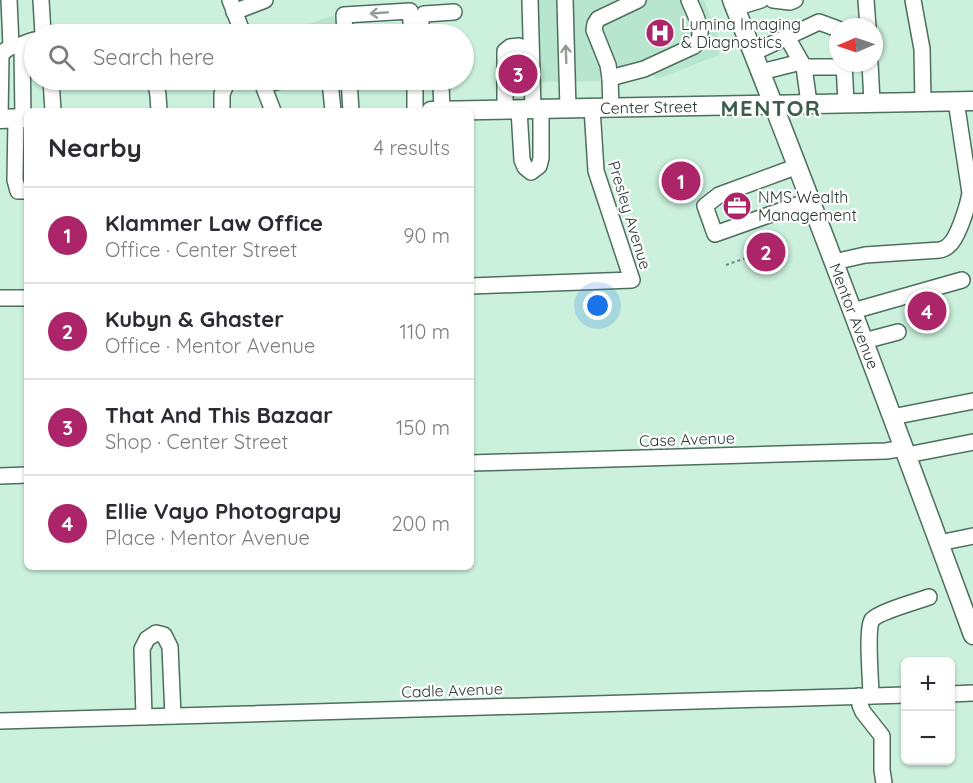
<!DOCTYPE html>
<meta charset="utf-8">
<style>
body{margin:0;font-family:Quicksand,sans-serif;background:#f7f7f7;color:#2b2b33}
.controls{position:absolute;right:18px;bottom:18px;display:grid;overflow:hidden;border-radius:9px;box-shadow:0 2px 4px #0004}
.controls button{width:54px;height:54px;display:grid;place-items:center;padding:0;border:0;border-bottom:2px solid #e1e1e2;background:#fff;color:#2b2b33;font:30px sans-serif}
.compass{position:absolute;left:829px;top:18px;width:54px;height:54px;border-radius:50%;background:#fff;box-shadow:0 2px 4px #0004;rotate:268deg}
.you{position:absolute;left:598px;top:306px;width:21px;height:21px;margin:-15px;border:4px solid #fff;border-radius:50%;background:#1a73e8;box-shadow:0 0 0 9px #1a73e833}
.badge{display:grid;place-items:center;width:39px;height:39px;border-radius:50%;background:#ad2569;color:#fff;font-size:20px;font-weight:700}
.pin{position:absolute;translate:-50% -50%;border:3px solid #fff;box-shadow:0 2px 6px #0006}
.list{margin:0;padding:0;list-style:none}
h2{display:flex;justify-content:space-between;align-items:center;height:78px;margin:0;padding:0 24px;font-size:26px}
h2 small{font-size:20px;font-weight:400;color:#7c7c81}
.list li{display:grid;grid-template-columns:39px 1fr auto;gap:18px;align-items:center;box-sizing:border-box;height:96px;padding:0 24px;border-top:2px solid #e1e1e2}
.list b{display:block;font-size:22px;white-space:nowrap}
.list p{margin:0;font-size:20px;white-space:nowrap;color:#7c7c81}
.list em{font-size:20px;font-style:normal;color:#7c7c81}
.icon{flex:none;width:33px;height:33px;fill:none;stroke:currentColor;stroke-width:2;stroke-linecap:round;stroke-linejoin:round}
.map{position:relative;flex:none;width:973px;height:783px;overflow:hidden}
.search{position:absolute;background:#fff;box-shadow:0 2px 4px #0004;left:24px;top:24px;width:450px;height:66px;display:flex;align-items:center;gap:15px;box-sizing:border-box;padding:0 21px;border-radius:33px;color:#7c7c81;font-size:22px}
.panel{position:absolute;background:#fff;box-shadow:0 2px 4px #0004;left:24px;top:108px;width:450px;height:462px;border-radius:9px}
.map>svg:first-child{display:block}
.built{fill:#b8e5cd}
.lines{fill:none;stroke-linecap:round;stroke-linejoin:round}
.minor-casing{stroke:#4d6f5d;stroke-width:18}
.major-casing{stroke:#4d6f5d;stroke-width:21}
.path{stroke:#728b7e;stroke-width:2;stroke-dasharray:3 3;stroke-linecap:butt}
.minor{stroke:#fff;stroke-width:15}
.major{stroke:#fff;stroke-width:18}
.oneway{stroke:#949c98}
.labels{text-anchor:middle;stroke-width:4.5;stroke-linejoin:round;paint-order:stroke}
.poi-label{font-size:16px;fill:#293830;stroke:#fff;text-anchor:start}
.street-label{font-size:16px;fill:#293830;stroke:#fff}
.district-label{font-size:22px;font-weight:bold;letter-spacing:1.5px;fill:#3c5d4c;stroke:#fff}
</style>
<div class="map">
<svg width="973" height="783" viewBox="0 0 973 783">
<rect width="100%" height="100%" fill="#cbf1dd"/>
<!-- built -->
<g class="built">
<path d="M 525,0 L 704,0 L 718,36 L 719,55 L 657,79 L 651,74 L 627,81 L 529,82 Z"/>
<path d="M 332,16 L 337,20 L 339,34 L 280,34 Z"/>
<path d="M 281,80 L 342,80 L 343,90 L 289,90 L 284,88 Z"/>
</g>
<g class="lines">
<!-- minor casing -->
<g class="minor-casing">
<g id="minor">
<path d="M 9,0 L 11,46"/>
<path d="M 41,0 L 43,34"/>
<path d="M 230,0 L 243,34"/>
<path d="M 530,0 L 533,110"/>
<path d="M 565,0 L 568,109"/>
<path d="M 773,0 L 790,2 L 795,0"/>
<path d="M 866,0 L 868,27"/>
<path d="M 913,0 L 922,49 L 923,102"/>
<path d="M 735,8 L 761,0"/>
<path d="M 234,12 L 265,0"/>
<path d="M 345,34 L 344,15 L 410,11 L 412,34"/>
<path d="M 421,34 L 421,19 L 424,14 L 454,12"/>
<path d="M 787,37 L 804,67 L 844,67"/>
<path d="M 22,45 L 23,118"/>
<path d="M 753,53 L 819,22 L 838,29"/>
<path d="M 844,63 L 846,103"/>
<path d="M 870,63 L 872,102"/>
<path d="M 804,67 L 809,103"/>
<path d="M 761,72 L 801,62"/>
<path d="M 610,78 L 644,69 L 694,46 C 708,35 694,13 689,0"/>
<path d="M 51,80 L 53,111"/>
<path d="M 155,80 L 158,95 L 159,111"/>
<path d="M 261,80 L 273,111"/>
<path d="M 318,80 L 330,81 L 333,111"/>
<path d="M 349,80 L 351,111"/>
<path d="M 415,80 L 415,111"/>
<path d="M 430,80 L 439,82 L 441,85 L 442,111"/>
<path d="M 263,85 L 285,80"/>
<path d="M 611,108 L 610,78 L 608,65 L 594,30 L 595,24 L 598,19 L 638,0"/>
<path d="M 505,110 L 505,51 L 510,47 L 519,46"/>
<path d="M 519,110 L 522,160 L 525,167 L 531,172 L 539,166 L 541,158 L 541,109"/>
<path d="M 222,111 L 222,94 L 228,80"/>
<path d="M 0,119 L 1,54 C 9,47 10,47 20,45 C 24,44 29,41 34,40"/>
<path d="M 16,119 L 15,180 L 18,191 L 27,191"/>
<path d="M 798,166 L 719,195 L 705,206 L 715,234 L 811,200"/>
<path d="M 834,262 L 865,255 L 940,250 C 941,250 948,247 948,246 C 958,239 968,205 970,193 L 956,101"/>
<path d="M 471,286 L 632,280 L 596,171 L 592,108"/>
<path d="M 0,298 L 27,298"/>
<path d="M 853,311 L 962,280"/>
<path d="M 864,341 L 898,332"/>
<path d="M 892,417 L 973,401"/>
<path d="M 907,455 L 973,442"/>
<path d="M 471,463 L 886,451 L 904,448"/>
<path d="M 0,476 L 27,475"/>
<path d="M 939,543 L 973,536"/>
<path d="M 950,694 L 973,693"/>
<path d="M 859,696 L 860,705 L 863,712 L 882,736 L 882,770 L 884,783"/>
<path d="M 871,696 C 871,682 866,630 872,620 C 878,612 918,601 929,597"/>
<path d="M 144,717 L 142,649 L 147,639 L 156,633 L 164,635 L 170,647 L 173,716"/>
<path d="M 0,721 L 906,695"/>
</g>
</g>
<!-- major casing -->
<g class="major-casing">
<g id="major">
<path id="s1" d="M 732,0 C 816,210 895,423 973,635"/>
<path id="s2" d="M 431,111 L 973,101"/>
<path d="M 0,119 L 27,118"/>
</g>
</g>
<!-- path -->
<path class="path" d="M 726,265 L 754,255"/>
<!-- minor -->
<use href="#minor" class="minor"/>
<!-- major -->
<use href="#major" class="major"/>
</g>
<!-- one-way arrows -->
<defs><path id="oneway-shaft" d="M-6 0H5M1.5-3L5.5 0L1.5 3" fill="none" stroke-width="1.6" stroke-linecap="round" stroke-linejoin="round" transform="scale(1.5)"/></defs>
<g class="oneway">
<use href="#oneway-shaft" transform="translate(379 13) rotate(176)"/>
<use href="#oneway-shaft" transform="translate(566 54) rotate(-92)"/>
</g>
<!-- icons -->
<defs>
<g id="hospital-disc" transform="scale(1.5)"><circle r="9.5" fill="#ad2569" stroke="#fff"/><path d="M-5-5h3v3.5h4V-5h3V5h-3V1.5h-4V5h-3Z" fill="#fff"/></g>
<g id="office-disc" transform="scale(1.5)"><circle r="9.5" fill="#ad2569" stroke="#fff"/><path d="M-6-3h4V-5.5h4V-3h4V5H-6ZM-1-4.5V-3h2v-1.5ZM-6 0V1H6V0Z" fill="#fff"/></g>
</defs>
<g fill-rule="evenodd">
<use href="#hospital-disc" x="660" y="33"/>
<use href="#office-disc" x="737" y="206"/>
</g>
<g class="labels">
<!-- poi labels -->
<g class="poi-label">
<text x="681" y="30">Lumina Imaging<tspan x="681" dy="18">&amp; Diagnostics</tspan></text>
<text x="758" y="203">NMS Wealth<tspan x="758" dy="18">Management</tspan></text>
</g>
<!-- street labels -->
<g class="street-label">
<text dy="6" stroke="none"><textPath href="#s2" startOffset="218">Center Street</textPath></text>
<text transform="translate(630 215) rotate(73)" y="6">Presley Avenue</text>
<text dy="6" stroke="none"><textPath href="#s1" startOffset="339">Mentor Avenue</textPath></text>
<text transform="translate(687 439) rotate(-2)" y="6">Case Avenue</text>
<text transform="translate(452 690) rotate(-2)" y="6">Cadle Avenue</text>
</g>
<!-- district labels -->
<g class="district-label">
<text x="771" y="116">MENTOR</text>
</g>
</g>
</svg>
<div class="controls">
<button>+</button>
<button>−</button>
</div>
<svg class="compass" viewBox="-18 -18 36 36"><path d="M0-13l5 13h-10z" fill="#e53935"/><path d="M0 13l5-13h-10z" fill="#7c7c81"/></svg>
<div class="you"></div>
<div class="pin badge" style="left:681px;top:181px">1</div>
<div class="pin badge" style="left:766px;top:252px">2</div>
<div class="pin badge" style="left:518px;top:74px">3</div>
<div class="pin badge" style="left:927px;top:311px">4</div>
<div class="search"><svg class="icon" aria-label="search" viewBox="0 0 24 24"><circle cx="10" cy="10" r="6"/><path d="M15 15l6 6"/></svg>Search here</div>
<section class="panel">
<h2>Nearby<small>4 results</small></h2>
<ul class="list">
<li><span class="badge">1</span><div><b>Klammer Law Office</b><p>Office · Center Street</p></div><em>90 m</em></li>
<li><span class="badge">2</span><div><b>Kubyn &amp; Ghaster</b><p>Office · Mentor Avenue</p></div><em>110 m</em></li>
<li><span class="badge">3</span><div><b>That And This Bazaar</b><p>Shop · Center Street</p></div><em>150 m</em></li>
<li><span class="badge">4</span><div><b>Ellie Vayo Photograpy</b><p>Place · Mentor Avenue</p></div><em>200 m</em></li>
</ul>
</section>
</div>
